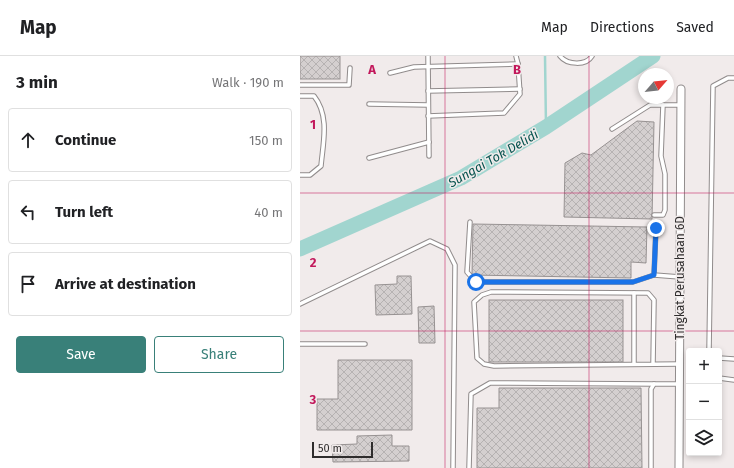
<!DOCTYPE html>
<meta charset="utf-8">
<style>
body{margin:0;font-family:"Fira Sans",sans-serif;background:#f2f2f2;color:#202124}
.controls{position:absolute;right:12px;bottom:12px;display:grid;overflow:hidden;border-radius:4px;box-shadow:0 2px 6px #0003}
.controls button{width:36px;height:36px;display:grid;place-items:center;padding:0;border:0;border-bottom:1px solid #e0e0e0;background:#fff;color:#202124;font:20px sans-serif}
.compass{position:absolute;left:338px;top:12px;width:36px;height:36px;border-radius:50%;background:#fff;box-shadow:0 2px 6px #0003;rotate:62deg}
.scale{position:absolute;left:12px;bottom:10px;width:61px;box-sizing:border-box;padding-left:4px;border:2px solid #2f2d2d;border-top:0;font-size:11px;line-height:14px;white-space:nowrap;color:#2f2d2d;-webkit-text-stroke:3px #f1ebeb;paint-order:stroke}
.stop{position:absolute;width:12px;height:12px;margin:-9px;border:3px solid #1a73e8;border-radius:50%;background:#fff}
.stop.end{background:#1a73e8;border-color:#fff;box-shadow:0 1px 4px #0008}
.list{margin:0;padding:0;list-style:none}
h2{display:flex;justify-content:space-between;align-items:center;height:52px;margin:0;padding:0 16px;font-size:17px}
h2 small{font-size:13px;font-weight:400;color:#757577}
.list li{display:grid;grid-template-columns:26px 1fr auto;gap:12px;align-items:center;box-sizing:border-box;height:64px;margin:0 8px 8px;padding:0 8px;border:1px solid #e0e0e0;border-radius:4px}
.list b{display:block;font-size:15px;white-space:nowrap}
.list em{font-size:13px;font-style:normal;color:#757577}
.actions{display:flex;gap:8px;padding:12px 16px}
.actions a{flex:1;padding:9px 0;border:1px solid #398079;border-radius:4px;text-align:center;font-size:14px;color:#398079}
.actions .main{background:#398079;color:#fff}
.icon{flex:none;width:22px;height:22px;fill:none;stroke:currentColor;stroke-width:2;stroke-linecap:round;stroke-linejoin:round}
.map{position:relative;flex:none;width:434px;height:412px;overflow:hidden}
header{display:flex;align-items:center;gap:24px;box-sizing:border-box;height:56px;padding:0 20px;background:#fff;border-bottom:1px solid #e0e0e0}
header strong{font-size:19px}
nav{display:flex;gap:22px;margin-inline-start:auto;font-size:14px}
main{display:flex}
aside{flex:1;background:#fff}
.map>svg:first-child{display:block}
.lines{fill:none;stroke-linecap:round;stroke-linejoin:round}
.stream{stroke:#a1d5cf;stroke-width:2.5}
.river{stroke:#a1d5cf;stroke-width:15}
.building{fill:url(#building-cross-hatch);stroke:#979292}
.lane-casing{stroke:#918c8c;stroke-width:5.5}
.street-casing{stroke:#918c8c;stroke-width:9}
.lane{stroke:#fff;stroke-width:3.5}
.street{stroke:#fff;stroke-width:7}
.route{stroke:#1a73e8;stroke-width:5}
.grid{fill:none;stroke:#c2185b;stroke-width:1;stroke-opacity:0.55}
.labels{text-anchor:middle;stroke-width:3;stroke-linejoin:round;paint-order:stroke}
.street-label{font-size:12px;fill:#2f2d2d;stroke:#f1ebeb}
.water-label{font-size:13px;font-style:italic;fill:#07544f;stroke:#f1ebeb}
.grid-label{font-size:13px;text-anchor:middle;font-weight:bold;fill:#c2185b;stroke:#f1ebeb;stroke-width:3;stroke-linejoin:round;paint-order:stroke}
</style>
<header>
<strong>Map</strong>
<nav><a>Map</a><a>Directions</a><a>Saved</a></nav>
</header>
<main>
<aside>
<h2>3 min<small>Walk · 190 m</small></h2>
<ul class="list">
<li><svg class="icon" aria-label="ahead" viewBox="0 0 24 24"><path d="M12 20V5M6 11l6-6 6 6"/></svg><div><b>Continue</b></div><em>150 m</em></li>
<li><svg class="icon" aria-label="left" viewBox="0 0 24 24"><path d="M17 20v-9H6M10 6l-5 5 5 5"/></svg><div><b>Turn left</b></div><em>40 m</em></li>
<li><svg class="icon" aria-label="arrive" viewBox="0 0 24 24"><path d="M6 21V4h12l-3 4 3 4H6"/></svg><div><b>Arrive at destination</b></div></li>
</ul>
<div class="actions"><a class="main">Save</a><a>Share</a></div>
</aside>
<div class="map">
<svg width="434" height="412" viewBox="0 0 434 412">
<defs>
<pattern id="building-cross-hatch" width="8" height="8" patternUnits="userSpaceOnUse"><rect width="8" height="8" fill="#d4cfcf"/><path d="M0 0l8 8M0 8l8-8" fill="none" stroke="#b6b2b2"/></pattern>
</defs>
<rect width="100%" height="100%" fill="#f1ebeb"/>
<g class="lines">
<!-- stream -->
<path class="stream" d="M 245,0 L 246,71"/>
<!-- river -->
<path class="river" d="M 0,193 L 161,122 L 246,71 L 353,0"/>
</g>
<!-- building -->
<g class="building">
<rect x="0" y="0" width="40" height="23"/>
<path d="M 337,65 L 354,66 L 352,163 L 264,161 L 265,107 L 282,97 L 291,99 Z"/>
<path d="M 173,168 L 347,171 L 346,207 L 331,206 L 331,222 L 172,219 Z"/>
<path d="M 97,220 L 111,220 L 112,258 L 76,259 L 75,229 L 97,228 Z"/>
<rect x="189" y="244" width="134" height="62"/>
<path d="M 134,250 L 135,287 L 119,287 L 118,251 Z"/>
<path d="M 38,304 L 112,304 L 112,374 L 17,374 L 17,343 L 38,343 Z"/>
<path d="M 199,332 L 341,332 L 342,412 L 177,412 L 177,352 L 199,352 Z"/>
<path d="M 92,379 L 92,390 L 109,390 L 109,405 L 33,406 L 32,389 L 57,388 L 57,380 Z"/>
</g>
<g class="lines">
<!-- lane casing -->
<g class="lane-casing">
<g id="lane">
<path d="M 128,0 L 129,100"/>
<path d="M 260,0 C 267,9 286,10 292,0"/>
<path d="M 90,17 L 114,11 L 218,8"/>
<path d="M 0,29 L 49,29 L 50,12"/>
<path d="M 128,35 L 220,33"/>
<path d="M 0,40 L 14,40 C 30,60 23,87 21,110 L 10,119 L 0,119"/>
<path d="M 69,48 L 128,49"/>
<path d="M 128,60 L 204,57 L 220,38 L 218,8 L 216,0"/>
<path d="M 312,73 L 350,49 L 363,49"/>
<path d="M 69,102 L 129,86"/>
<path d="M 354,159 L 363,159 L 365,154 L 365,118 L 361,100 L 363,49 L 381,49"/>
<path d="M 170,166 L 167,216 L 176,226 L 333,226 L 354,219"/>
<path d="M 356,172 L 354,219 L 380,221"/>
<path d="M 0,248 L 130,185 L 147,193 L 155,209 L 153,412"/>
<path d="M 0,288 L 65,288"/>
<path d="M 409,295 L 413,30 L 428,22 L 434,22"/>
<path d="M 419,302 L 434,303"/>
<path d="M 334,307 L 334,237"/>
<path d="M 353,308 L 354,244 L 348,237 L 191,236 L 182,239 L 174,246 L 177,302 L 184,308 L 194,310 L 379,308"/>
<path d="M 419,322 L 434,324"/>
<path d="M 169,412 L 171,338 L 190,327 L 354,328"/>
<path d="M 351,412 L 351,333 L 354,328 L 379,328"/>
</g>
</g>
<!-- street casing -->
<g class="street-casing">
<path id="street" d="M 379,412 L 381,33"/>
</g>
<!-- lane -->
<use href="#lane" class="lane"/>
<!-- street -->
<use href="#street" class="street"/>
</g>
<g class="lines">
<!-- route -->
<path class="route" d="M 176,226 L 333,226 L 354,219 L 356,172"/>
</g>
<!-- grid -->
<path class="grid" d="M 145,0 L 145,412M 289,0 L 289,412M 0,137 L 434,137M 0,275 L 434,275"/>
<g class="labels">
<!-- street labels -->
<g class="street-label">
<text transform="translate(380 222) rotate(-90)" y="4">Tingkat Perusahaan 6D</text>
</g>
<!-- water labels -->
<g class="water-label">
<text transform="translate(193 102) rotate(-30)" y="5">Sungai Tok Delidi</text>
</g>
</g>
<g class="grid-label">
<text x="72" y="18">A</text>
<text x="217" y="18">B</text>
<text x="13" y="73">1</text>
<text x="13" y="211">2</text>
<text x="13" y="348">3</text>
</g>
</svg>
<div class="controls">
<button>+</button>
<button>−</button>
<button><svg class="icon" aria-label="layers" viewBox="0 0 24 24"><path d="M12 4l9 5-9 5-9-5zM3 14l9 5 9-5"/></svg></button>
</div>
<svg class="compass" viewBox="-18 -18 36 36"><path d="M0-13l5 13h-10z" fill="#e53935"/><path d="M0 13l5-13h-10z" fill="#757577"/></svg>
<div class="scale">50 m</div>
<div class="stop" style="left:176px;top:226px"></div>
<div class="stop end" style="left:356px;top:172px"></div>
</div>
</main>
